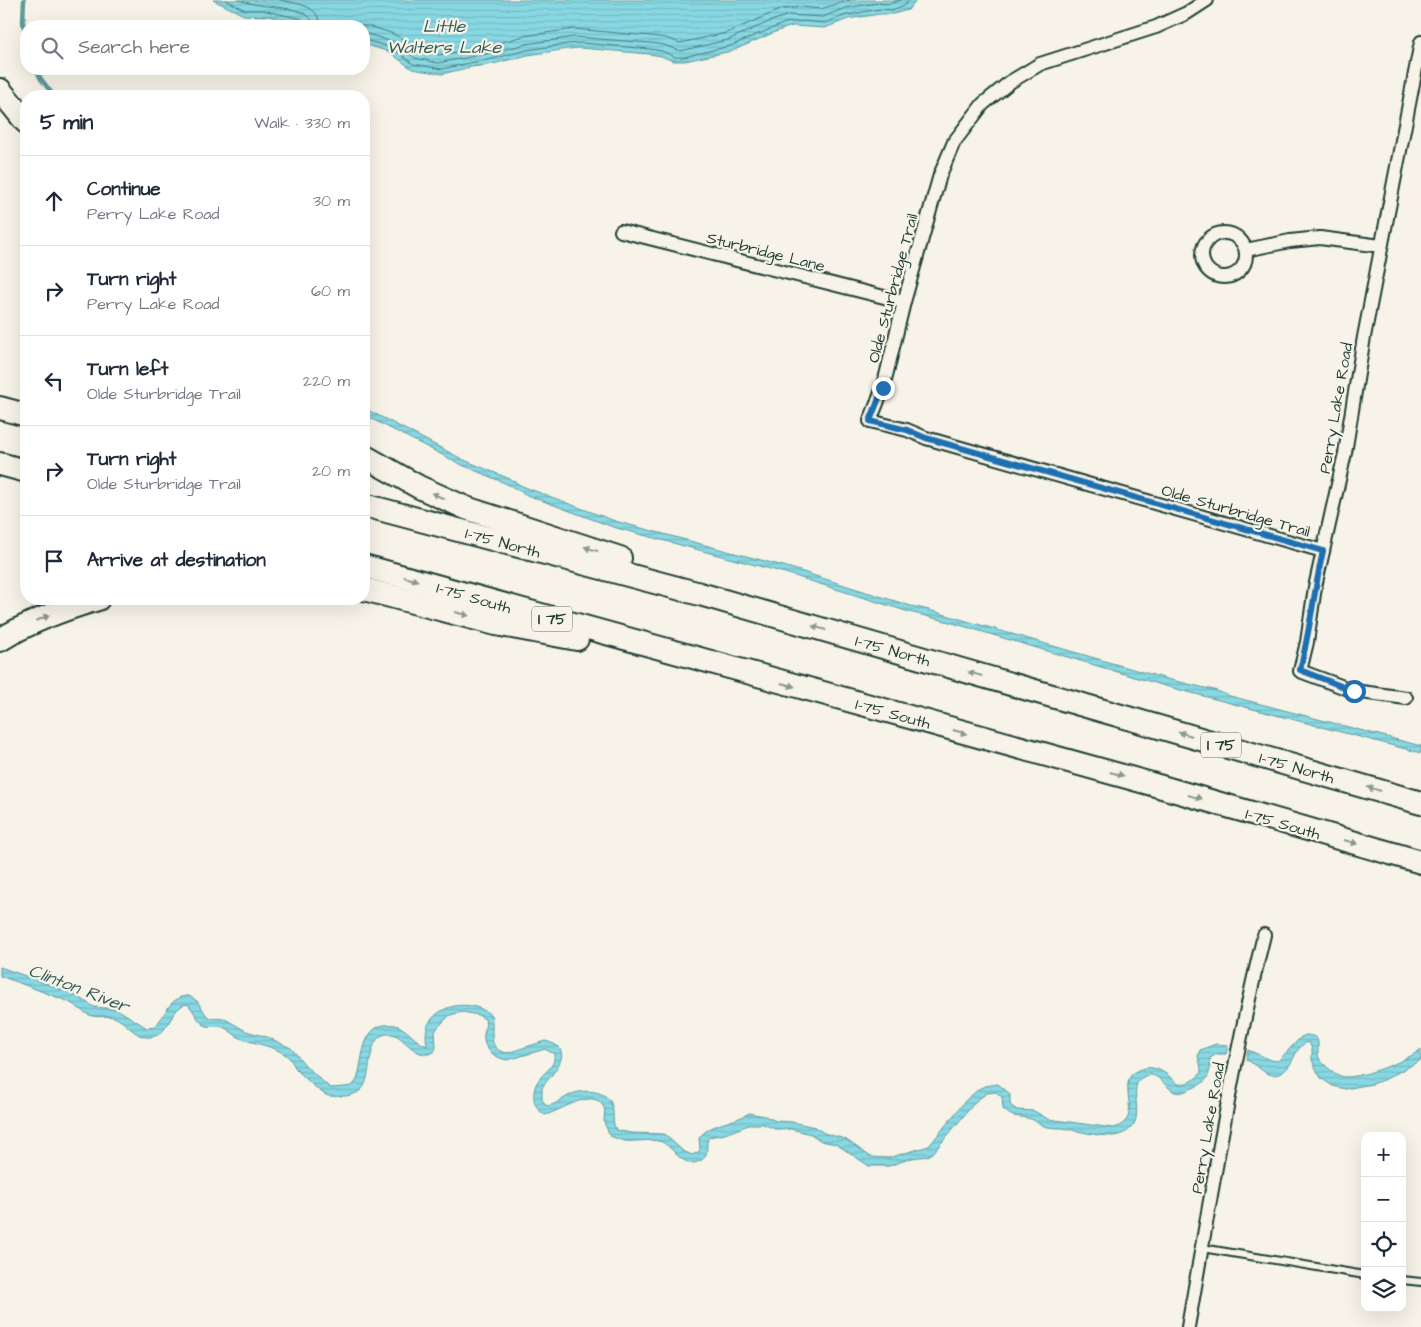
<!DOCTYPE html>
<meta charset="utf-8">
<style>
body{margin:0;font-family:"Architects Daughter",sans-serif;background:#f6f6f7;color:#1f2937}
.controls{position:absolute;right:15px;bottom:15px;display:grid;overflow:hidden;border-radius:10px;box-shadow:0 5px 20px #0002}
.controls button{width:45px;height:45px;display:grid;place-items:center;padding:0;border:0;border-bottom:1px solid #e0e1e3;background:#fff;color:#1f2937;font:25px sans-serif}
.stop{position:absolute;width:15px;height:15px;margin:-11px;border:4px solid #1f6fb2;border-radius:50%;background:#fff}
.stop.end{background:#1f6fb2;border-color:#fff;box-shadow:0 1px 5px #0008}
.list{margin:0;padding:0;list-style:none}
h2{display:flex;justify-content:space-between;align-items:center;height:65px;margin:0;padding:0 20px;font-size:21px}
h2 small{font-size:16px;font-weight:400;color:#747a83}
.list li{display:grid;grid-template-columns:32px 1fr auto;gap:15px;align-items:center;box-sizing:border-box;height:90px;padding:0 20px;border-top:1px solid #e0e1e3}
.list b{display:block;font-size:19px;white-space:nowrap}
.list p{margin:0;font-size:16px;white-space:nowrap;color:#747a83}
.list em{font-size:16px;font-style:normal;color:#747a83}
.icon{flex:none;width:28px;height:28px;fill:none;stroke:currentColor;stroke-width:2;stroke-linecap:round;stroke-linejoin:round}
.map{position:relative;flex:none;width:1421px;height:1327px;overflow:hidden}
.search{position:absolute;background:#fff;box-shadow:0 5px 20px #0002;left:20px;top:20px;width:350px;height:55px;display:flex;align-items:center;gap:12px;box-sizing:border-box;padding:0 18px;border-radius:20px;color:#747a83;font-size:19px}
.panel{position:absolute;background:#fff;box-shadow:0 5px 20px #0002;left:20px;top:90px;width:350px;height:515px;border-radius:20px}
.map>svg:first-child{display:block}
.water{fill:url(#water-rules);stroke:#5e9a9d}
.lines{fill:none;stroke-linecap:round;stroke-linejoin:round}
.shore{stroke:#497b7a;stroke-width:1}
.stream{stroke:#5e9a9d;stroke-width:4.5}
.lane-casing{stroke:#1f3d34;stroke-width:10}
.street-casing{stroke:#1f3d34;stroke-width:16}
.highway-casing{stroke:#1f3d34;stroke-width:26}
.lane{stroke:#f7f3e8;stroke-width:6}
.street{stroke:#f7f3e8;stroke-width:12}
.highway{stroke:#f7f3e8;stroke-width:22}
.oneway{fill:#8b988e}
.route{stroke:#1f6fb2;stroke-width:6}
.labels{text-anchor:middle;stroke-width:4.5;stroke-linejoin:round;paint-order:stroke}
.shield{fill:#f7f3e8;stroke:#60746a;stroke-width:1}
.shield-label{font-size:15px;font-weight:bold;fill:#1f3d34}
.street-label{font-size:16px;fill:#1f3d34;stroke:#f7f3e8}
.water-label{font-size:18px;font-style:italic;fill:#345c57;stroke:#f7f3e8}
</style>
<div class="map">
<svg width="1421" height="1327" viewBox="0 0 1421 1327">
<defs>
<pattern id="water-rules" width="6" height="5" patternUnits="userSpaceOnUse" patternTransform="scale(1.25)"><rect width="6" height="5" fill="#88d8e3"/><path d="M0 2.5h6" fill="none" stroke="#75bac3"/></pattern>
</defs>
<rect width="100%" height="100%" fill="#f7f3e8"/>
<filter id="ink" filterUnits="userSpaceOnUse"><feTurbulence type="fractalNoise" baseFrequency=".02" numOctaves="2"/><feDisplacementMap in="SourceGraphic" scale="10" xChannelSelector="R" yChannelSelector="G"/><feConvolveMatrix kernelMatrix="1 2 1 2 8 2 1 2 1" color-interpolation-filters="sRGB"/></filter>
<g filter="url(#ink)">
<!-- water -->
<g class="water">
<path d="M 213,0 L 916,0 L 908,10 L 893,14 L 880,14 L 848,19 L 825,28 L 792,26 L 775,32 L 732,51 L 685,61 L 673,61 L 661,56 L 649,54 L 580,48 L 568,49 L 528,55 L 489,65 L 471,67 L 442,74 L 412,69 L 389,52 L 364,44 L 364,26 L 311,26 L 268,16 L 244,15 Z"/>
<path d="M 364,408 L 464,460 L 510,479 L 522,486 L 615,521 L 787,567 L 911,606 L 929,610 L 1167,679 L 1214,690 L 1230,696 L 1421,746 L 1421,753 L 1165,686 L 946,621 L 909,612 L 785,573 L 613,527 L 527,495 L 507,484 L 462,465 L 364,415 Z"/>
<path d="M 0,967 L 51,985 L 76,996 L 94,1007 L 117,1009 L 147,1028 L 155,1027 C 165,1015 171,995 189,996 L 197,1001 L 207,1016 L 210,1018 L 225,1019 L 246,1031 L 267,1037 L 291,1048 L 305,1065 L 330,1088 C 337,1087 347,1088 353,1085 C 366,1076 354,1019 395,1025 C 406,1027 415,1042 427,1046 C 426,1039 425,1030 429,1023 C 442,1002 473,1000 491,1015 C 495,1031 485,1049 507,1053 L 545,1041 C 580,1049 550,1075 542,1088 L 542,1100 L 547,1106 C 556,1105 563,1098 572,1094 C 584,1089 605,1090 611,1103 C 615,1112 611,1120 616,1130 L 631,1133 L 664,1134 L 683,1151 L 692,1155 L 697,1153 L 700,1150 L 699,1138 C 710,1122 733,1124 749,1113 L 765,1116 L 776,1121 L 792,1122 L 815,1127 L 824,1133 L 845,1139 L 871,1157 L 888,1158 L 929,1146 L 966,1100 L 980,1088 L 985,1086 L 998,1084 L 1010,1094 L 1010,1105 L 1017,1110 L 1034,1111 L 1048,1119 L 1113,1128 C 1150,1119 1107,1077 1144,1068 C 1155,1066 1165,1072 1172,1079 C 1173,1079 1177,1084 1178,1084 C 1183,1086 1200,1078 1201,1072 C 1201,1068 1200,1061 1198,1057 L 1200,1050 L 1216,1044 L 1228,1045 L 1226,1054 L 1217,1054 L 1210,1058 C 1211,1077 1207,1083 1190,1089 C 1185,1091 1181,1094 1175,1092 C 1164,1087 1157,1069 1143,1077 C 1126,1086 1146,1115 1130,1129 C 1126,1133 1118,1136 1112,1136 C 1096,1136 1079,1131 1063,1128 C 1057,1128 1050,1128 1044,1126 C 1039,1124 1036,1121 1031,1119 C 1019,1115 1014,1120 1003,1109 L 1002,1097 L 996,1092 L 987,1093 L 976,1101 L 933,1153 L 928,1156 L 912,1158 L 889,1166 L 869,1166 L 836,1144 L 821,1141 L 811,1134 L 791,1129 L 775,1129 L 763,1124 L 751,1124 L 725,1134 L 709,1137 C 704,1145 711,1155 700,1161 C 684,1169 675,1150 664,1143 C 657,1138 635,1142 625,1141 C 620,1140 615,1138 610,1136 C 608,1131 605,1126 604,1121 C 604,1116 606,1110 603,1106 C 593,1087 559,1112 545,1115 C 539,1111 535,1106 534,1099 C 531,1074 557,1072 554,1054 L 545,1049 L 508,1060 C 498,1059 485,1051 484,1040 C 483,1032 487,1027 485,1019 L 478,1015 L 463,1012 L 450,1015 L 437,1028 L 435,1032 L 436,1047 L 434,1052 C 419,1060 408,1043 396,1035 C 365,1026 373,1072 364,1086 C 358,1097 341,1097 329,1096 C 323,1096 303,1076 297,1070 C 293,1065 291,1058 286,1055 C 273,1046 257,1044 242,1039 C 235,1036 230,1030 223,1027 C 218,1026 212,1027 207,1026 C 197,1023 195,1010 187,1004 C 170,1007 170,1035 151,1037 C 137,1039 129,1025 118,1019 C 110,1014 101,1018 92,1016 C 83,1013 77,1006 69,1002 C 46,993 23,984 0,976 Z"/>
<path d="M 1306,1035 C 1325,1036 1315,1048 1319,1058 C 1320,1061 1329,1069 1332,1071 C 1336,1074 1341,1077 1346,1077 C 1364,1077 1407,1061 1421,1049 L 1421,1060 L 1384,1080 L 1372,1084 L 1345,1089 L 1333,1086 L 1322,1079 L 1318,1073 L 1312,1060 L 1312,1049 L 1309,1042 C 1294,1045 1295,1064 1284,1071 C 1268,1083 1259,1064 1246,1060 L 1248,1050 L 1271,1060 L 1278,1061 L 1301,1037 Z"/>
</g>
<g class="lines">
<!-- shore -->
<g class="shore">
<path d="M 226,0 L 245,10 L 262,10 L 302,19 L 305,22 L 306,26"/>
<path d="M 240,0 C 255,8 296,5 308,16 C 312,19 312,22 312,26"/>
<path d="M 280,0 C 297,4 319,4 320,26"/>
<path d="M 361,26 L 369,26 L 391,33 L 405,40 L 417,50 L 439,55 L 485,47 L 524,36 L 574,29 L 651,36 L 666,38 L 680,43 L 726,33 L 782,9 L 802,7 L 821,9 L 850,0"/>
<path d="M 364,33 L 393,42 L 415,58 L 438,63 L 486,54 L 526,44 L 574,37 L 651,43 L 664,45 L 680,51 L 728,40 L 771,21 L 789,15 L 823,17 L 845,8 L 878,3 L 888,4 L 901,0"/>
<path d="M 364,40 L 391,47 L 413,64 L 442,69 L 469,63 L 488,60 L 527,50 L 567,44 L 581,43 L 650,49 L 662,51 L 675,57 L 684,57 L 730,46 L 785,23 L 803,21 L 824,23 L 847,15 L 879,9 L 892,10 L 905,5 L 909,0"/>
</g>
<!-- stream -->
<g class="stream">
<path d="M 24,0 L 23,21 L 26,42"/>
<path d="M 36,69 L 41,79 L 54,96"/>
</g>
<!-- lane casing -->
<g class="lane-casing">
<g id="lane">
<path d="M 1202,1248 L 1365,1275"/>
<path d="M 1402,1280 L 1421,1282"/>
</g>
</g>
<!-- street casing -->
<g class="street-casing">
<g id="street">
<path d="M 1207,0 L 1187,13 L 1156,27 L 1040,64 L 1010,82 L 983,104 L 954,142 L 940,175 L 904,302 L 883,388 L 870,421 L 907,430 L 926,438 L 1323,551"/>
<path d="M 621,231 L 904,302"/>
<circle cx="1224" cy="255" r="22"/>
<path d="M 1246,250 L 1290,241 L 1320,238 L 1381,246"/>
<path d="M 1406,698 L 1354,691 L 1300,671 L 1307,642 L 1315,587 L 1345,453 L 1364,337 L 1421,42"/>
<path d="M 1188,1327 C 1211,1196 1232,1064 1264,935"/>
</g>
</g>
<!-- highway casing -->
<g class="highway-casing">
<g id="highway">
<path d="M 0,90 L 26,122"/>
<path d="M 0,408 L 26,415"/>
<path d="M 364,456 L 419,487 L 466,508 L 620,558"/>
<path d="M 0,464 L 26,471"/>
<path d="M 364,505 L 700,594 L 1421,803"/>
<path d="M 364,566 L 1148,783 L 1421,862"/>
<path d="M 364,589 L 496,624 L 577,639"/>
<path d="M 0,640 C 30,621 64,609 98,599"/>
</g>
</g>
<!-- lane -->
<use href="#lane" class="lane"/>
<!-- street -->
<use href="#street" class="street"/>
<!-- highway -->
<use href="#highway" class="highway"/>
</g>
<!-- one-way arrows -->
<defs><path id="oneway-solid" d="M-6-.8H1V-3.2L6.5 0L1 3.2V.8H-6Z" transform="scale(1.25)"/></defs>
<g class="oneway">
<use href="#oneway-solid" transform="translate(438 496) rotate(-156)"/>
<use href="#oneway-solid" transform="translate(591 549) rotate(-162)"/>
<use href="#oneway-solid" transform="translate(411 579) rotate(15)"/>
<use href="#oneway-solid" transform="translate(462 614) rotate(15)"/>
<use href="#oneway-solid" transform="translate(43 618) rotate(-23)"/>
<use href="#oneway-solid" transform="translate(819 628) rotate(-164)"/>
<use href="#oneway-solid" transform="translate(975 674) rotate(-164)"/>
<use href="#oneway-solid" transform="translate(788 685) rotate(15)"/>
<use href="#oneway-solid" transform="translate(960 732) rotate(15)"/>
<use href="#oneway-solid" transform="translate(1185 734) rotate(-164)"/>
<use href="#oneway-solid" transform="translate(1117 774) rotate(15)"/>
<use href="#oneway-solid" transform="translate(1374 789) rotate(-164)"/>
<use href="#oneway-solid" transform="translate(1195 797) rotate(16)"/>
<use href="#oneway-solid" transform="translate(1351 842) rotate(16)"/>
</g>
</g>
<g class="lines" filter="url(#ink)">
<!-- route -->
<path class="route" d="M 883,388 L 870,421 L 907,430 L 926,438 L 1323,551 C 1314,591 1310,631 1300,670 L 1354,691"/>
</g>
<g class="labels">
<!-- shield labels -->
<g class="shield">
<rect x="532" y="606.5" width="40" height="25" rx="4"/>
<rect x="1201" y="732.5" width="40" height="25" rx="4"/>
</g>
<g class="shield-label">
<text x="552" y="624">I 75</text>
<text x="1221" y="750">I 75</text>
</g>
<!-- street labels -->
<g class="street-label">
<text transform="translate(766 251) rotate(14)" y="6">Sturbridge Lane</text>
<text transform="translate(892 288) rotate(-75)" y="6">Olde Sturbridge Trail</text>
<text transform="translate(1335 408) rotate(-80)" y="6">Perry Lake Road</text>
<text transform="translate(1236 510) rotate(16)" y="6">Olde Sturbridge Trail</text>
<text transform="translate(503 542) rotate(15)" y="6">I-75 North</text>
<text transform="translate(474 597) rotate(16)" y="6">I-75 South</text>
<text transform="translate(893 650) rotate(16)" y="6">I-75 North</text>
<text transform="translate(893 713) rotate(15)" y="6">I-75 South</text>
<text transform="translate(1297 767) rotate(16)" y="6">I-75 North</text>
<text transform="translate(1283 823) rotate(16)" y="6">I-75 South</text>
<text transform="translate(1207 1128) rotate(-80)" y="6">Perry Lake Road</text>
</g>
<!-- water labels -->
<g class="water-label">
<text x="444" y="32">Little<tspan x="444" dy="21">Walters Lake</tspan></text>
<text transform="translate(79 988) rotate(21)" y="6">Clinton River</text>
</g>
</g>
</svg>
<div class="controls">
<button>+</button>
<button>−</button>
<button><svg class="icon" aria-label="locate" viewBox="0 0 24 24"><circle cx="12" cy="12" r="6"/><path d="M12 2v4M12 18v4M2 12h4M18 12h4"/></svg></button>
<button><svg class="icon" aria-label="layers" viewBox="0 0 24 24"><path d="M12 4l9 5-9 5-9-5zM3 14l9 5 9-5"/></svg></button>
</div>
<div class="stop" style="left:1354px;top:691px"></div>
<div class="stop end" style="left:883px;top:388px"></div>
<div class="search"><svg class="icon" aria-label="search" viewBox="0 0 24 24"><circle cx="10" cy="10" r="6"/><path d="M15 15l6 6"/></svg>Search here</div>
<section class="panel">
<h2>5 min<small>Walk · 330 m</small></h2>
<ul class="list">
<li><svg class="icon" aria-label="ahead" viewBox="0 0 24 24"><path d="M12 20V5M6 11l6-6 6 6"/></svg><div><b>Continue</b><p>Perry Lake Road</p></div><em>30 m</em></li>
<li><svg class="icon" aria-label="right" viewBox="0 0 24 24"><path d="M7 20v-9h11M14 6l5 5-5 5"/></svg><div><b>Turn right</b><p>Perry Lake Road</p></div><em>60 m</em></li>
<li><svg class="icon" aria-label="left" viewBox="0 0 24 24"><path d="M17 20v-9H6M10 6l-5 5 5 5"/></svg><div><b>Turn left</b><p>Olde Sturbridge Trail</p></div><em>220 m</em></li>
<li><svg class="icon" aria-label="right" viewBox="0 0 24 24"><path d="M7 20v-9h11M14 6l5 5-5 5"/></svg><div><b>Turn right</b><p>Olde Sturbridge Trail</p></div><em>20 m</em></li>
<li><svg class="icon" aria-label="arrive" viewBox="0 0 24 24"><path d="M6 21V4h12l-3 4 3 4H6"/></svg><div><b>Arrive at destination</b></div></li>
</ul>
</section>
</div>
